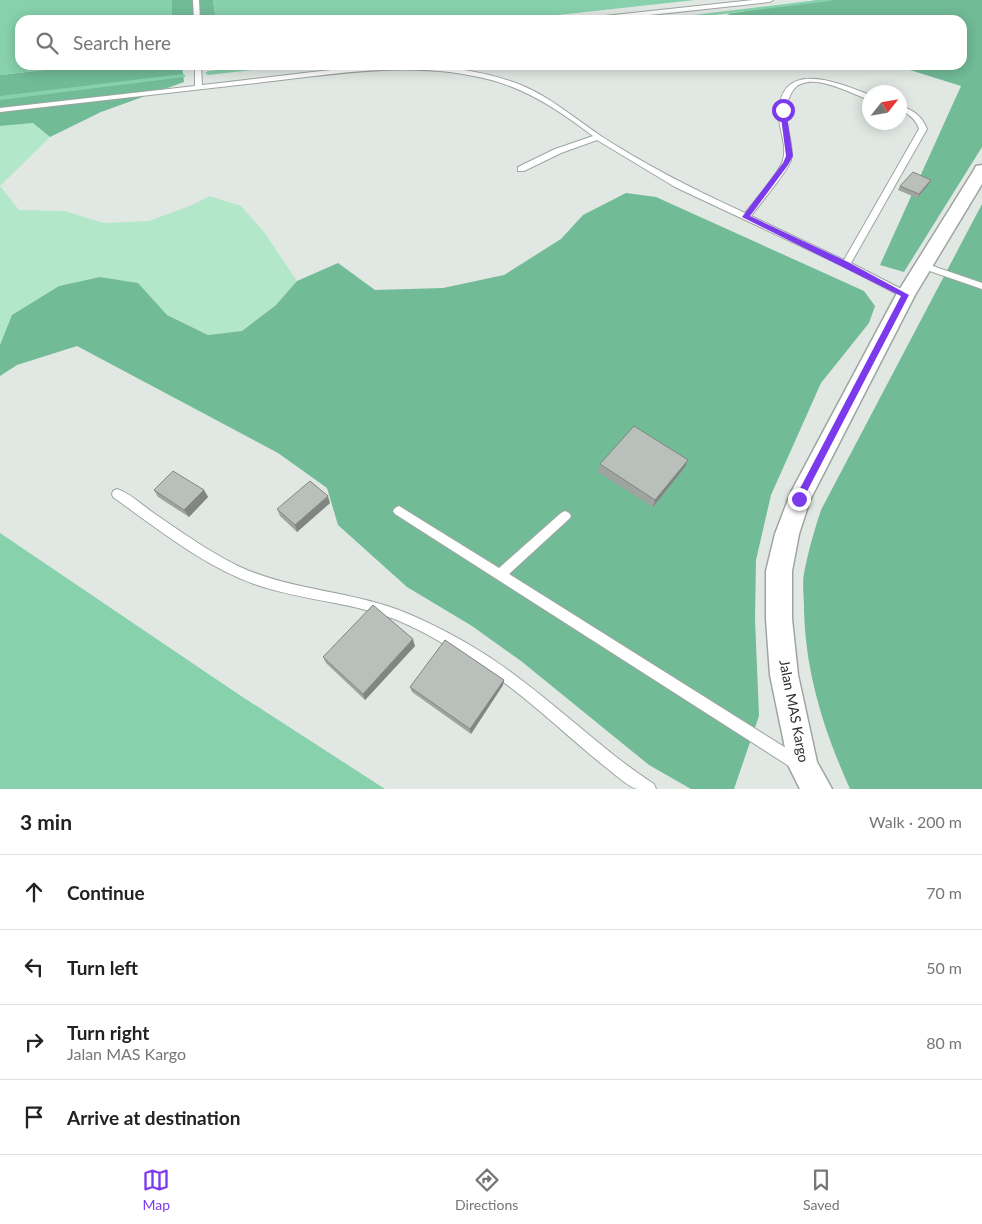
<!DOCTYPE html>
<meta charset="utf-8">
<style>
body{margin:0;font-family:Lato,sans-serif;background:#f2f2f2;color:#222}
.compass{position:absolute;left:862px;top:85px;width:45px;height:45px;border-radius:50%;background:#fff;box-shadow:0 2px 12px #0003;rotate:59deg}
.stop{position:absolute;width:15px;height:15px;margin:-11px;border:4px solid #7c3aed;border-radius:50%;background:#fff}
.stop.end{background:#7c3aed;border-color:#fff;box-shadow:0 1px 5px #0008}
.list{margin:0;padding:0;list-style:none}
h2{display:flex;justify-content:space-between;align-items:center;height:65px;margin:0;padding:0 20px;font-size:21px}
h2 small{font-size:16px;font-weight:400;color:#767676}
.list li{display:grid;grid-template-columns:32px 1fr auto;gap:15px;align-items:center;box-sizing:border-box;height:75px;padding:0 20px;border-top:1px solid #e0e0e0}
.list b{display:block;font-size:19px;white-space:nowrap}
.list p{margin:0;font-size:16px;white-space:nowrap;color:#767676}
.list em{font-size:16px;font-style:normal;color:#767676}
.icon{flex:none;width:28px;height:28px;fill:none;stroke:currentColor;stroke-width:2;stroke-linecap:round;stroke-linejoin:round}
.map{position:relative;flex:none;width:982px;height:789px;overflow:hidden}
.search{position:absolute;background:#fff;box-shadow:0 2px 12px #0003;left:15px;right:15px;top:15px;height:55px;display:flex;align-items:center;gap:12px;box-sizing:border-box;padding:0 18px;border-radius:15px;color:#767676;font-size:19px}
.sheet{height:365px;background:#fff}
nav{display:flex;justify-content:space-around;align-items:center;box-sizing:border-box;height:70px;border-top:1px solid #e0e0e0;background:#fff;font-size:14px;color:#767676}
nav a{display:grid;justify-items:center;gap:2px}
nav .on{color:#7c3aed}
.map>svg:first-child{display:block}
.green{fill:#b2e7ca}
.forest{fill:#71bb97}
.water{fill:#87d1ac}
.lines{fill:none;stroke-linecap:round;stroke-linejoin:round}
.stream{fill:#87d1ac;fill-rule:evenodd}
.service-casing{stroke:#9ea5a1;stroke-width:2}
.minor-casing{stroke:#9ea5a1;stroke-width:3}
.service{fill:#fff;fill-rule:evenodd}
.minor{fill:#fff;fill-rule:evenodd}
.wall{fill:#9fa4a1}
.shaded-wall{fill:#828683}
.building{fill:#b9bfbb;stroke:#828683}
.route{fill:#7c3aed}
.labels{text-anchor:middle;stroke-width:4;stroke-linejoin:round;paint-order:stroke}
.street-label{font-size:14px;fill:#2a2d2b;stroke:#fff}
</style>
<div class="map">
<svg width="982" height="789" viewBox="0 0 982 789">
<rect width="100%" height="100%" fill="#e1e8e4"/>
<!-- green -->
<path class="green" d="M 33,123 L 50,137 L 0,186 L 19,210 L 65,211 L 103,223 L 149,221 L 192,205 L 210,196 L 241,206 L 264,232 L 297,281 L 276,305 L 242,331 L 208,335 L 167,315 L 138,283 L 100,277 L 59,286 L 12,315 L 0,345 L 0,126 Z"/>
<!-- forest -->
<g class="forest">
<path d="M 172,0 L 213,0 L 216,20 L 172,20 Z"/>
<path d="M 818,0 L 982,0 L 982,147 L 904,272 L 880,265 L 961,86 L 894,65 L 962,65 L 962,20 L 746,20 L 727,14 Z"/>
<path d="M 88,65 L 182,65 L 184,82 L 101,112 L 50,137 L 33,123 L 0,126 L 0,75 Z"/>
<path d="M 626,193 L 656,197 L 864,291 L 875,306 L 869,323 L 821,383 L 771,495 L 756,560 L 755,619 L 759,716 L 734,789 L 691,789 L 649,765 L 521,661 L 472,626 L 407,587 L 338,525 L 327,488 L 278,453 L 77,346 L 17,365 L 0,376 L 0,345 L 12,315 L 59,286 L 100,277 L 138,283 L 167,315 L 208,335 L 242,331 L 276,305 L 297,281 L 338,263 L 375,290 L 443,288 L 504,275 L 561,239 L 583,215 Z"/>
<path d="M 982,204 L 982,789 L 850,789 C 824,731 805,672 804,608 C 804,597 802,584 804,573 C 808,552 814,531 821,510 Z"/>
</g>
<!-- water -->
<g class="water">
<path d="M 0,0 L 172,0 L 172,20 L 20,20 L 20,65 L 88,65 L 0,75 Z"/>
<path d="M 213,0 L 695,0 L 512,20 L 216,20 Z"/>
<path d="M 0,533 L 238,694 L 385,789 L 0,789 Z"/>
</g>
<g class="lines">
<!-- stream -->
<g class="stream">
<path d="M 818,0 L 832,0 L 830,1 L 672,20 L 658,20 L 660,19 Z"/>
<path d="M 264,65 L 280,65 L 277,67 L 208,75 L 205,73 L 208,71 Z"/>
<path d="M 183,74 L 185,75 L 185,77 L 0,100 L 0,96 Z"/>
</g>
<!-- service casing -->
<g class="service-casing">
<g id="service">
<path d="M 193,0 L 199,0 L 200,20 L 194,20 Z"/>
<path d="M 753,0 L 773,0 L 770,2 L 603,20 L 583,20 L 586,18 Z"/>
<path d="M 195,65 L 201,65 L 202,85 C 236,81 270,77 304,73 C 376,65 452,58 521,85 C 552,98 574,118 601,136 C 647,166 695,190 745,213 C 753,203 781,170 783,160 C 787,146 780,132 779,118 C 777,57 837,82 870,95 L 870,100 C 851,94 810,70 794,89 C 787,98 785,111 787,122 C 788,135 794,147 791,160 C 788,171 759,205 751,216 L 844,260 L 919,129 C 916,119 909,114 900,110 L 900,106 C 912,109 922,116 927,129 L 851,263 L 909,293 L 911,295 L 906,298 L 903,297 L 843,266 L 675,187 L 597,140 L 561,153 L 524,171 L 518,171 L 518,167 L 555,149 L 593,136 C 562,113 532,92 495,81 C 414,58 329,75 247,84 C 165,93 82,103 0,112 L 0,108 L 195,86 Z"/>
<path d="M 924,263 L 982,283 L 982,289 L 921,268 L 920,266 L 921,264 Z"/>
<path d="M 117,489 C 132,494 145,508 158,516 C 184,534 210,552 238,566 C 296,593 361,590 420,619 C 455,635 489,655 520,679 C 566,713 606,753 654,784 L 656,789 C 650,789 643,789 637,789 C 628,787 611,771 603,765 C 562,732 524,694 480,666 C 449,647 417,626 383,615 C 341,601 296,599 254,584 C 202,565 158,529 113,497 L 112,494 L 113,491 Z"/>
<path d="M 399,506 L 499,568 L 561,513 L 565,511 L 569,513 L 571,516 L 569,519 L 509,574 L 802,758 L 804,763 L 802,768 L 797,770 L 792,768 L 395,514 L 393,511 L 395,508 Z"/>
</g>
</g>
<!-- minor casing -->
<g class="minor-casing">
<path id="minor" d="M 982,165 L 982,184 L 915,295 L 810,500 L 799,534 L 792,571 L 792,619 L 798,675 L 817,762 L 832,789 L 800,789 L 789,767 L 770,675 L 766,619 L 766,571 L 775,534 L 791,492 L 896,295 L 974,170 L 976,166 Z"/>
</g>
<!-- service -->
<use href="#service" class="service"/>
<!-- minor -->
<use href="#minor" class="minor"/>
</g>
<!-- wall -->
<g class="wall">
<path d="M 931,180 L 929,184 L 917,198 L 898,190 L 900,186 Z"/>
<path d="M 600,464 L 685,467 L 653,507 L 598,472 Z"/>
<path d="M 154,490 L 204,490 L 208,497 L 189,517 L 158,497 Z"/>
<path d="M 330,503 L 297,532 L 280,516 L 277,509 Z"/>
<path d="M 415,646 L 365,700 L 326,663 L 323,657 Z"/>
<path d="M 504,680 L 503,685 L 471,734 L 412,692 L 410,687 Z"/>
</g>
<!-- shaded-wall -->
<g class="shaded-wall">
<path d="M 931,180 L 929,184 L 917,198 L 919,194 Z"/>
<path d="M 688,460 L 685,467 L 653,507 L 655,500 Z"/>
<path d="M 204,490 L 208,497 L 189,517 L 184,510 Z"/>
<path d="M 328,496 L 330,503 L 297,532 L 295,525 Z"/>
<path d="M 413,639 L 415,646 L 365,700 L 363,694 Z"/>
<path d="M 504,680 L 503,685 L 471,734 L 470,729 Z"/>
</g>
<!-- building -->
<g class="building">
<path d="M 913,172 L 931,180 L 919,194 L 900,186 Z"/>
<path d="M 634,426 L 688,460 L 655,500 L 600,464 Z"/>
<path d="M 173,471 L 204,490 L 184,510 L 154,490 Z"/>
<path d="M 310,481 L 328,496 L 295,525 L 277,509 Z"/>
<path d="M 373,605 L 413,639 L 363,694 L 323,657 Z"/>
<path d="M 445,640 L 504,680 L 470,729 L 410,687 Z"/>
</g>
<!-- route -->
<path class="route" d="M 783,108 L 786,110 L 793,156 L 788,165 L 750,216 L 848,262 L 909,295 L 802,501 L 796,501 L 796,496 L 901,296 L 742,217 L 783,163 L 786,156 L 780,110 Z"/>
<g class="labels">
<!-- street labels -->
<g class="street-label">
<text transform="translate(794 711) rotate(79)" y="5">Jalan MAS Kargo</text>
</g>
</g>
</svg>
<svg class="compass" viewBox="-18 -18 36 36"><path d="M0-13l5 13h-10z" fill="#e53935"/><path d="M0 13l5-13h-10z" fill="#767676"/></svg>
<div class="stop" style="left:783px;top:110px"></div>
<div class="stop end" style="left:799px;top:499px"></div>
<div class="search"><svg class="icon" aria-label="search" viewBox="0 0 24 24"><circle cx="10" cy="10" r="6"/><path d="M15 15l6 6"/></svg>Search here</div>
</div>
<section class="sheet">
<h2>3 min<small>Walk · 200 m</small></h2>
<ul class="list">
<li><svg class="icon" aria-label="ahead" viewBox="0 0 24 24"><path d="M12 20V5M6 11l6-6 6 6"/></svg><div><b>Continue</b></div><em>70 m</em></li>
<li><svg class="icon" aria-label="left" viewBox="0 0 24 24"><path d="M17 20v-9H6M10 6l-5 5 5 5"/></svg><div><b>Turn left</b></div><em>50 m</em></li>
<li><svg class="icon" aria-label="right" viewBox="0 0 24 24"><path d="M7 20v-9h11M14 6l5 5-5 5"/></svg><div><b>Turn right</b><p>Jalan MAS Kargo</p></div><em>80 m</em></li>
<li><svg class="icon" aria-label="arrive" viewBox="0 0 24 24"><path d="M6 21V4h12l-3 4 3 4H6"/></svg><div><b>Arrive at destination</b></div></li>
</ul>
</section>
<nav>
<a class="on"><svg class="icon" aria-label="map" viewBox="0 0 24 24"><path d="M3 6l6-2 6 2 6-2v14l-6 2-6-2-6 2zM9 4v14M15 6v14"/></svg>Map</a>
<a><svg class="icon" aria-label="directions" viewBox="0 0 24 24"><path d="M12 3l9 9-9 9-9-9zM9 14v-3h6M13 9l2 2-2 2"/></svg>Directions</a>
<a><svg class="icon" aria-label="saved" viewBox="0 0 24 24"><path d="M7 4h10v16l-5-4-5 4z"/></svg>Saved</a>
</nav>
